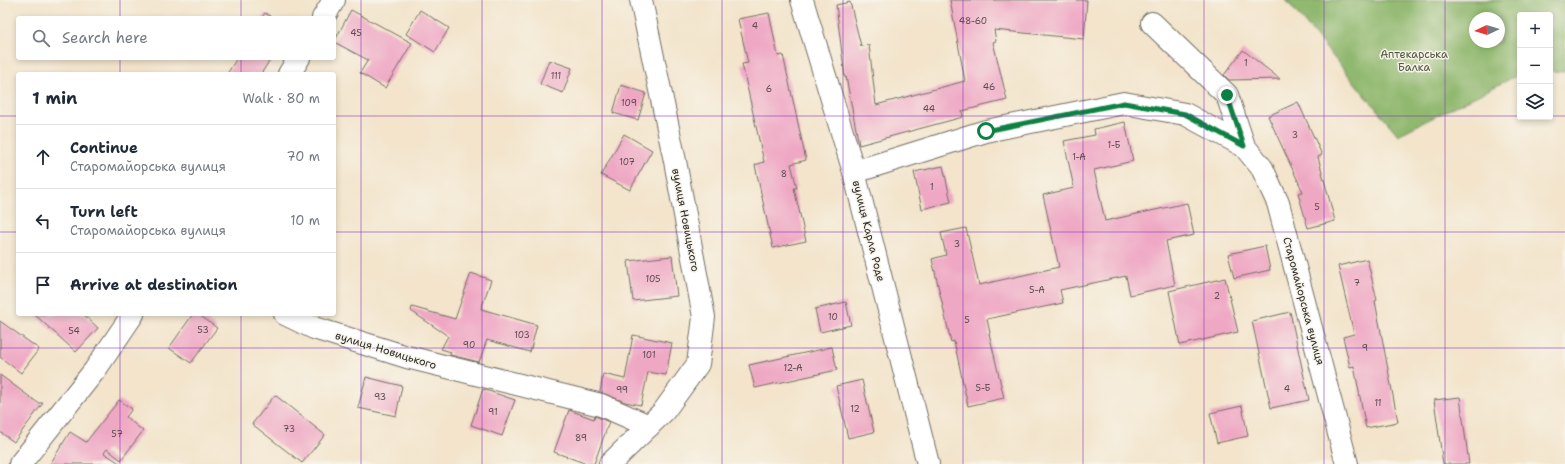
<!DOCTYPE html>
<meta charset="utf-8">
<style>
body{margin:0;font-family:"Shantell Sans",sans-serif;background:#f2f2f3;color:#1f2937}
.controls{position:absolute;right:12px;top:12px;display:grid;overflow:hidden;border-radius:4px;box-shadow:0 2px 6px #0003}
.controls button{width:36px;height:36px;display:grid;place-items:center;padding:0;border:0;border-bottom:1px solid #e0e1e3;background:#fff;color:#1f2937;font:20px sans-serif}
.compass{position:absolute;left:1469px;top:12px;width:36px;height:36px;border-radius:50%;background:#fff;box-shadow:0 2px 6px #0003;rotate:266deg}
.stop{position:absolute;width:12px;height:12px;margin:-9px;border:3px solid #0b8043;border-radius:50%;background:#fff}
.stop.end{background:#0b8043;border-color:#fff;box-shadow:0 1px 4px #0008}
.list{margin:0;padding:0;list-style:none}
h2{display:flex;justify-content:space-between;align-items:center;height:52px;margin:0;padding:0 16px;font-size:17px}
h2 small{font-size:13px;font-weight:400;color:#747a83}
.list li{display:grid;grid-template-columns:26px 1fr auto;gap:12px;align-items:center;box-sizing:border-box;height:64px;padding:0 16px;border-top:1px solid #e0e1e3}
.list b{display:block;font-size:15px;white-space:nowrap}
.list p{margin:0;font-size:13px;white-space:nowrap;color:#747a83}
.list em{font-size:13px;font-style:normal;color:#747a83}
.icon{flex:none;width:22px;height:22px;fill:none;stroke:currentColor;stroke-width:2;stroke-linecap:round;stroke-linejoin:round}
.map{position:relative;flex:none;width:1565px;height:464px;overflow:hidden}
.search{position:absolute;background:#fff;box-shadow:0 2px 6px #0003;left:16px;top:16px;width:320px;height:44px;display:flex;align-items:center;gap:10px;box-sizing:border-box;padding:0 14px;border-radius:4px;color:#747a83;font-size:15px}
.panel{position:absolute;background:#fff;box-shadow:0 2px 6px #0003;left:16px;top:72px;width:320px;height:244px;border-radius:4px}
.map>svg:first-child{display:block}
.forest{fill:#90b86e;stroke:#5e724c;fill-rule:evenodd}
.building{fill:#efa8c4}
.lines{fill:none;stroke-linecap:round;stroke-linejoin:round}
.street-casing{stroke:#716c63;stroke-width:24}
.street{stroke:#fff;stroke-width:22}
.route{stroke:#0b8043;stroke-width:5}
.grid{fill:none;stroke:#7b2cbf;stroke-width:1;stroke-opacity:0.55}
.labels{text-anchor:middle;stroke-width:3;stroke-linejoin:round;paint-order:stroke}
.number-label{font-size:9px;fill:#5c4a51}
.park-label{font-size:11px;fill:#4e5640;stroke:#f7f3e8}
.street-label{font-size:11px;fill:#2b2b2b;stroke:#f7f3e8}
</style>
<div class="map">
<svg width="1565" height="464" viewBox="0 0 1565 464">
<rect width="100%" height="100%" fill="#f7f3e8"/>
<filter id="ink" filterUnits="userSpaceOnUse"><feTurbulence type="fractalNoise" baseFrequency=".025" numOctaves="2"/><feDisplacementMap in="SourceGraphic" scale="8" xChannelSelector="R" yChannelSelector="G"/><feConvolveMatrix kernelMatrix="1 2 1 2 8 2 1 2 1" color-interpolation-filters="sRGB"/></filter>
<filter id="wash" filterUnits="userSpaceOnUse"><feTurbulence type="fractalNoise" baseFrequency=".012" numOctaves="4" result="noise"/><feDisplacementMap in="SourceGraphic" scale="16" xChannelSelector="R" yChannelSelector="G"/><feGaussianBlur stdDeviation="0.9" result="paint"/><feColorMatrix in="noise" values="0 0 0 0 0 0 0 0 0 0 0 0 0 0 0 0 0 1.4 0 .05"/><feComposite in="paint" operator="in"/></filter>
<g filter="url(#wash)">
<rect width="100%" height="100%" fill="#f3e4cb"/>
<!-- forest -->
<path class="forest" d="M 1286,0 L 1565,0 L 1565,72 L 1550,71 L 1550,15 L 1520,15 L 1520,74 L 1398,135 ZM 1475,18 L 1499,18 L 1499,42 L 1475,42 Z"/>
<g id="blocks">
<!-- building -->
<g class="building">
<path d="M 950,0 L 1087,0 L 1084,39 L 994,30 L 996,41 L 993,42 L 1007,100 L 962,111 L 963,117 L 859,145 L 846,77 L 845,78 L 836,5 L 850,2 L 861,46 L 869,45 L 876,105 L 965,81 Z"/>
<path d="M 351,10 L 412,43 L 385,88 L 360,73 L 368,60 L 334,42 Z"/>
<path d="M 420,10 L 449,28 L 435,52 L 406,34 Z"/>
<path d="M 265,13 L 273,18 L 261,18 Z"/>
<path d="M 769,13 L 778,56 L 783,55 L 806,160 L 791,164 L 797,188 L 794,188 L 806,241 L 773,248 L 755,165 L 764,162 L 742,64 L 748,63 L 738,19 Z"/>
<path d="M 1243,50 L 1280,79 L 1229,80 L 1224,75 Z"/>
<path d="M 237,58 L 271,58 L 261,74 L 227,74 Z"/>
<path d="M 549,60 L 572,68 L 563,93 L 540,84 Z"/>
<path d="M 621,85 L 646,93 L 638,120 L 613,113 Z"/>
<path d="M 1298,102 L 1322,155 L 1318,157 L 1335,221 L 1308,228 L 1298,193 L 1303,192 L 1268,116 Z"/>
<path d="M 1125,122 L 1133,161 L 1094,170 L 1105,221 L 1187,203 L 1194,235 L 1166,241 L 1175,285 L 1130,295 L 1126,276 L 1060,290 L 1063,303 L 987,319 L 990,333 L 989,333 L 1004,398 L 968,406 L 954,341 L 951,342 L 932,259 L 946,255 L 941,233 L 966,228 L 979,285 L 1059,267 L 1043,195 L 1074,188 L 1064,141 L 1095,135 L 1094,129 Z"/>
<path d="M 624,134 L 652,150 L 630,190 L 601,175 Z"/>
<path d="M 943,166 L 951,202 L 922,209 L 914,172 Z"/>
<path d="M 1265,246 L 1270,270 L 1234,278 L 1228,254 Z"/>
<path d="M 672,256 L 677,296 L 633,301 L 628,261 Z"/>
<path d="M 1367,259 L 1377,300 L 1375,301 L 1398,422 L 1366,428 L 1354,366 L 1350,367 L 1343,337 L 1354,334 L 1338,266 Z"/>
<path d="M 471,273 L 491,280 L 481,309 L 537,325 L 530,352 L 487,340 L 479,362 L 450,355 L 451,352 L 441,349 L 448,336 L 411,311 L 412,307 L 455,319 Z"/>
<path d="M 1225,278 L 1238,332 L 1180,345 L 1169,291 Z"/>
<path d="M 846,302 L 851,325 L 820,332 L 815,309 Z"/>
<path d="M 1290,312 L 1309,400 L 1271,408 L 1252,321 Z"/>
<path d="M 34,314 L 83,314 L 98,328 L 76,352 Z"/>
<path d="M 193,314 L 198,314 L 217,328 L 191,363 L 169,348 Z"/>
<path d="M 0,321 L 39,349 L 21,373 L 0,357 Z"/>
<path d="M 633,335 L 672,343 L 666,375 L 648,372 L 641,405 L 625,402 L 600,392 L 603,374 L 625,379 Z"/>
<path d="M 832,347 L 837,370 L 755,388 L 749,365 Z"/>
<path d="M 0,375 L 38,403 L 43,403 L 14,442 L 0,432 Z"/>
<path d="M 366,377 L 402,386 L 396,416 L 358,408 Z"/>
<path d="M 862,380 L 874,432 L 848,438 L 836,386 Z"/>
<path d="M 483,389 L 515,400 L 502,436 L 471,425 Z"/>
<path d="M 275,395 L 325,435 L 302,463 L 252,424 Z"/>
<path d="M 1460,397 L 1469,464 L 1443,464 L 1434,400 Z"/>
<path d="M 119,400 L 132,409 L 126,417 L 143,431 L 121,460 L 107,449 L 104,453 L 121,464 L 50,464 L 70,432 L 86,442 Z"/>
<path d="M 1242,406 L 1248,436 L 1217,443 L 1210,413 Z"/>
<path d="M 569,410 L 594,419 L 595,416 L 609,422 L 594,464 L 587,464 L 554,452 Z"/>
</g>
</g>
</g>
<g filter="url(#ink)">
<use href="#blocks" fill-opacity="0" stroke="#716c63" stroke-width="1"/>
<g class="lines">
<!-- street casing -->
<g class="street-casing">
<g id="street">
<path d="M 802,0 L 854,172 L 928,464"/>
<path d="M 323,18 L 334,0"/>
<path d="M 1152,23 L 1227,95 L 1244,146"/>
<path d="M 289,74 L 299,58"/>
<path d="M 854,172 L 986,131 L 1124,103 L 1185,114 L 1244,146 L 1262,168 L 1278,203 L 1347,464"/>
<path d="M 285,314 L 314,328 L 407,357 L 601,405 L 649,426"/>
<path d="M 20,464 L 95,370 L 133,314"/>
<path d="M 610,464 L 664,411 L 698,364 L 704,317 L 675,161 L 641,0"/>
</g>
</g>
<!-- street -->
<use href="#street" class="street"/>
</g>
</g>
<g class="lines" filter="url(#ink)">
<!-- route -->
<path class="route" d="M 986,131 L 1124,103 L 1185,114 L 1244,146 L 1227,95"/>
</g>
<!-- grid -->
<path class="grid" d="M 120,0 L 120,18M 241,0 L 241,18M 361,0 L 361,464M 482,0 L 482,464M 602,0 L 602,464M 722,0 L 722,464M 843,0 L 843,464M 963,0 L 963,464M 1083,0 L 1083,464M 1204,0 L 1204,464M 1324,0 L 1324,464M 1445,0 L 1445,464M 120,58 L 120,74M 241,58 L 241,74M 0,116 L 18,116M 334,116 L 1520,116M 1550,116 L 1565,116M 0,232 L 18,232M 334,232 L 1565,232M 120,314 L 120,464M 241,314 L 241,464M 0,348 L 1565,348"/>
<g class="labels">
<!-- number labels -->
<g class="number-label">
<text x="973" y="24">48-60</text>
<text x="755" y="29">4</text>
<text x="356" y="36">45</text>
<text x="1246" y="66">1</text>
<text x="556" y="79">111</text>
<text x="989" y="90">46</text>
<text x="769" y="92">6</text>
<text x="629" y="106">109</text>
<text x="929" y="112">44</text>
<text x="1295" y="138">3</text>
<text x="1114" y="148">1-Б</text>
<text x="1079" y="160">1-А</text>
<text x="627" y="165">107</text>
<text x="784" y="177">8</text>
<text x="932" y="190">1</text>
<text x="1317" y="210">5</text>
<text x="957" y="247">3</text>
<text x="653" y="282">105</text>
<text x="1357" y="286">7</text>
<text x="1037" y="293">5-А</text>
<text x="1217" y="299">2</text>
<text x="833" y="320">10</text>
<text x="967" y="323">5</text>
<text x="203" y="333">53</text>
<text x="74" y="334">54</text>
<text x="522" y="338">103</text>
<text x="469" y="348">90</text>
<text x="1365" y="351">9</text>
<text x="649" y="358">101</text>
<text x="793" y="371">12-А</text>
<text x="983" y="391">5-Б</text>
<text x="1287" y="392">4</text>
<text x="622" y="393">99</text>
<text x="380" y="400">93</text>
<text x="1378" y="406">11</text>
<text x="855" y="412">12</text>
<text x="493" y="415">91</text>
<text x="289" y="432">73</text>
<text x="117" y="437">57</text>
<text x="581" y="441">89</text>
</g>
<!-- park labels -->
<g class="park-label">
<text x="1414" y="58">Аптекарська<tspan x="1414" dy="13">Балка</tspan></text>
</g>
<!-- street labels -->
<g class="street-label">
<text transform="translate(686 220) rotate(79)" y="4">вулиця Новицького</text>
<text transform="translate(869 231) rotate(76)" y="4">вулиця Карла Роде</text>
<text transform="translate(1304 301) rotate(75)" y="4">Старомайорська вулиця</text>
<text transform="translate(386 350) rotate(17)" y="4">вулиця Новицького</text>
</g>
</g>
</svg>
<div class="controls">
<button>+</button>
<button>−</button>
<button><svg class="icon" aria-label="layers" viewBox="0 0 24 24"><path d="M12 4l9 5-9 5-9-5zM3 14l9 5 9-5"/></svg></button>
</div>
<svg class="compass" viewBox="-18 -18 36 36"><path d="M0-13l5 13h-10z" fill="#e53935"/><path d="M0 13l5-13h-10z" fill="#747a83"/></svg>
<div class="stop" style="left:986px;top:131px"></div>
<div class="stop end" style="left:1227px;top:95px"></div>
<div class="search"><svg class="icon" aria-label="search" viewBox="0 0 24 24"><circle cx="10" cy="10" r="6"/><path d="M15 15l6 6"/></svg>Search here</div>
<section class="panel">
<h2>1 min<small>Walk · 80 m</small></h2>
<ul class="list">
<li><svg class="icon" aria-label="ahead" viewBox="0 0 24 24"><path d="M12 20V5M6 11l6-6 6 6"/></svg><div><b>Continue</b><p>Старомайорська вулиця</p></div><em>70 m</em></li>
<li><svg class="icon" aria-label="left" viewBox="0 0 24 24"><path d="M17 20v-9H6M10 6l-5 5 5 5"/></svg><div><b>Turn left</b><p>Старомайорська вулиця</p></div><em>10 m</em></li>
<li><svg class="icon" aria-label="arrive" viewBox="0 0 24 24"><path d="M6 21V4h12l-3 4 3 4H6"/></svg><div><b>Arrive at destination</b></div></li>
</ul>
</section>
</div>
